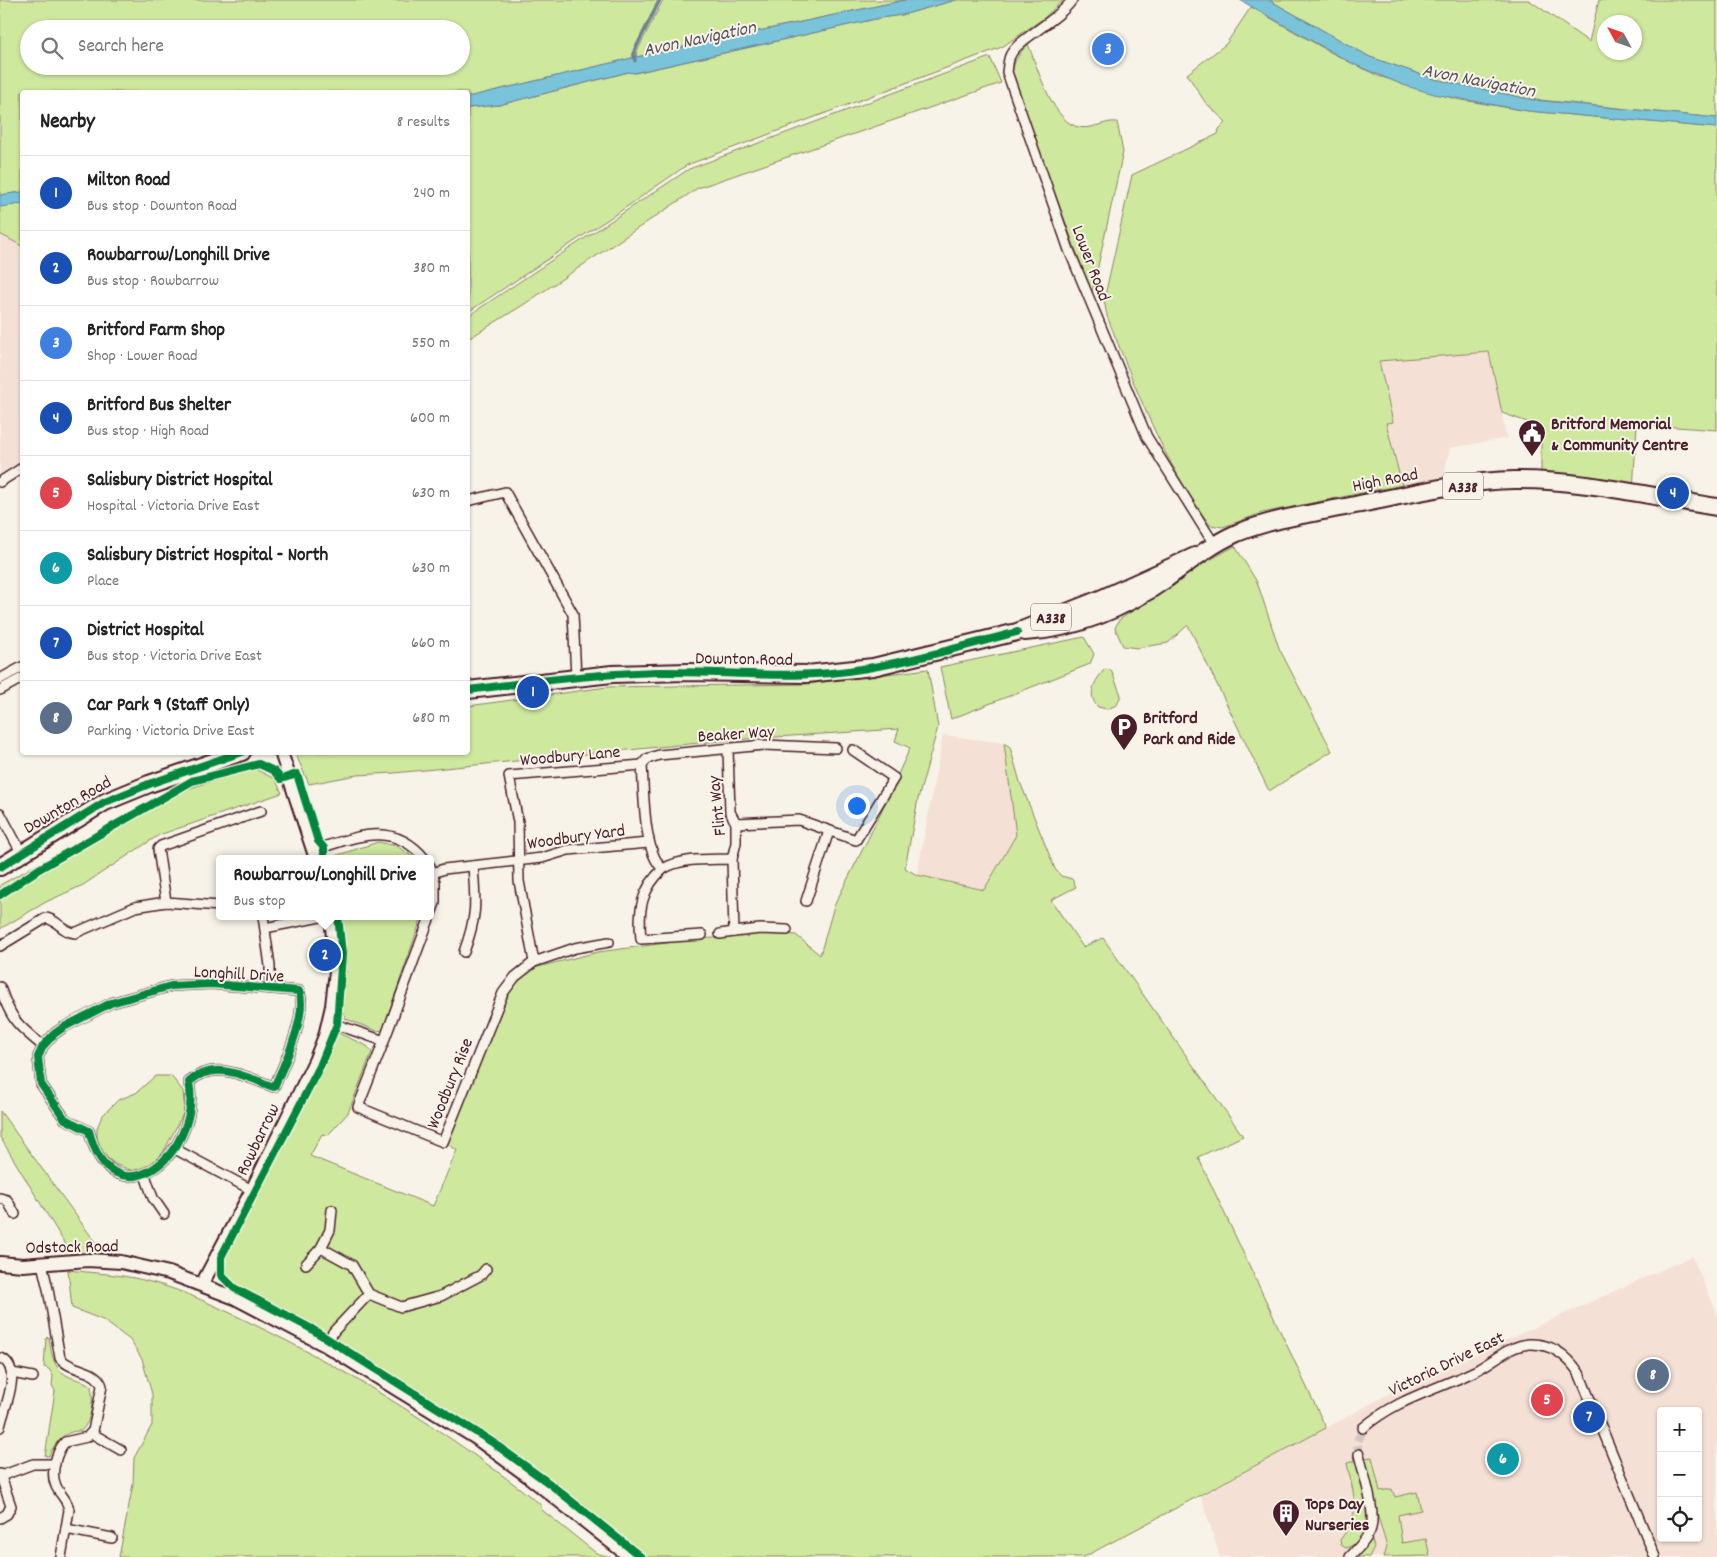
<!DOCTYPE html>
<meta charset="utf-8">
<style>
body{margin:0;font-family:Dekko,sans-serif;background:#f6f6f6;color:#222}
.controls{position:absolute;right:15px;bottom:15px;display:grid;overflow:hidden;border-radius:5px;box-shadow:0 1px 4px #0004}
.controls button{width:45px;height:45px;display:grid;place-items:center;padding:0;border:0;border-bottom:1px solid #e0e0e0;background:#fff;color:#222;font:25px sans-serif}
.compass{position:absolute;left:1597px;top:15px;width:45px;height:45px;border-radius:50%;background:#fff;box-shadow:0 1px 4px #0004;rotate:310deg}
.you{position:absolute;left:856px;top:805px;width:18px;height:18px;margin:-12px;border:4px solid #fff;border-radius:50%;background:#1a73e8;box-shadow:0 0 0 8px #1a73e833}
.badge{display:grid;place-items:center;width:32px;height:32px;border-radius:50%;background:#0b8043;color:#fff;font-size:16px;font-weight:700}
.pin{position:absolute;translate:-50% -50%;border:2px solid #fff;box-shadow:0 1px 5px #0006}
.popup{position:absolute;left:216px;top:855px;width:218px;height:65px;box-sizing:border-box;display:grid;place-content:center;border-radius:5px;background:#fff;filter:drop-shadow(0 1px 4px #0005);font-size:16px;white-space:nowrap;color:#767676}
.popup b{font-size:19px;color:#222}
.popup::after{content:'';position:absolute;left:50%;top:100%;margin-left:-10px;border:10px solid transparent;border-top-color:#fff}
.list{margin:0;padding:0;list-style:none}
h2{display:flex;justify-content:space-between;align-items:center;height:65px;margin:0;padding:0 20px;font-size:21px}
h2 small{font-size:16px;font-weight:400;color:#767676}
.list li{display:grid;grid-template-columns:32px 1fr auto;gap:15px;align-items:center;box-sizing:border-box;height:75px;padding:0 20px;border-top:1px solid #e0e0e0}
.list b{display:block;font-size:19px;white-space:nowrap}
.list p{margin:0;font-size:16px;white-space:nowrap;color:#767676}
.list em{font-size:16px;font-style:normal;color:#767676}
.icon{flex:none;width:28px;height:28px;fill:none;stroke:currentColor;stroke-width:2;stroke-linecap:round;stroke-linejoin:round}
.map{position:relative;flex:none;width:1717px;height:1557px;overflow:hidden}
.search{position:absolute;background:#fff;box-shadow:0 1px 4px #0004;left:20px;top:20px;width:450px;height:55px;display:flex;align-items:center;gap:12px;box-sizing:border-box;padding:0 18px;border-radius:28px;color:#767676;font-size:19px}
.panel{position:absolute;background:#fff;box-shadow:0 1px 4px #0004;left:20px;top:90px;width:450px;height:665px;border-radius:5px}
.map>svg:first-child{display:block}
.built{fill:#f5e0d5;fill-rule:evenodd}
.green{fill:#cee89e;stroke:#8c8464;fill-rule:evenodd}
.water{fill:#7ac4db;stroke:#678295}
.lines{fill:none;stroke-linecap:round;stroke-linejoin:round}
.stream{stroke:#678295;stroke-width:3}
.street-tunnel{stroke:#d4c9c2;stroke-width:9;stroke-dasharray:9 4.5;stroke-linecap:butt}
.street-casing{stroke:#4a1f2b;stroke-width:12}
.secondary-casing{stroke:#4a1f2b;stroke-width:16}
.highway-casing{stroke:#4a1f2b;stroke-width:20}
.street{stroke:#f7f3e8;stroke-width:9}
.secondary{stroke:#f7f3e8;stroke-width:12}
.highway{stroke:#f7f3e8;stroke-width:16}
.cycleway-casing{stroke:#f7f3e8;stroke-width:11}
.cycleway{stroke:#00873e;stroke-width:8}
.labels{text-anchor:middle;stroke-width:4;stroke-linejoin:round;paint-order:stroke}
.shield{fill:#f7f3e8;stroke:#7e5f64;stroke-width:1}
.shield-label{font-size:16px;font-weight:bold;fill:#4a1f2b}
.street-label{font-size:18px;fill:#4a1f2b;stroke:#f7f3e8}
.poi-label{font-size:18px;font-weight:bold;fill:#4a1f2b;stroke:#f7f3e8;text-anchor:start}
.water-label{font-size:19px;font-style:italic;fill:#585160;stroke:#f7f3e8}
</style>
<div class="map">
<svg width="1717" height="1557" viewBox="0 0 1717 1557">
<rect width="100%" height="100%" fill="#f7f3e8"/>
<filter id="ink" filterUnits="userSpaceOnUse"><feTurbulence type="fractalNoise" baseFrequency=".02" numOctaves="2"/><feDisplacementMap in="SourceGraphic" scale="10" xChannelSelector="R" yChannelSelector="G"/><feConvolveMatrix kernelMatrix="1 2 1 2 8 2 1 2 1" color-interpolation-filters="sRGB"/></filter>
<g filter="url(#ink)">
<!-- built -->
<g class="built">
<path d="M 0,234 L 22,246 L 22,461 L 0,475 Z"/>
<path d="M 1489,352 L 1507,438 L 1450,448 L 1443,478 L 1402,485 L 1386,422 L 1393,422 L 1379,361 Z"/>
<path d="M 943,735 L 1004,743 L 1016,835 L 984,890 L 917,875 Z"/>
<path d="M 1692,1256 L 1717,1313 L 1717,1557 L 1220,1557 L 1201,1496 L 1396,1390 ZM 1661,1411 L 1698,1411 L 1698,1538 L 1661,1538 Z"/>
</g>
<!-- green -->
<g class="green">
<path d="M 0,0 L 658,0 L 633,51 L 632,58 L 468,97 L 468,92 L 22,92 L 22,192 L 0,195 ZM 29,29 L 461,29 L 461,66 L 29,66 Z"/>
<path d="M 663,0 L 905,0 L 636,57 L 637,51 Z"/>
<path d="M 956,0 L 1063,0 L 1044,18 L 1002,47 L 687,165 L 622,210 L 468,312 L 468,108 L 499,105 L 629,72 L 635,73 L 880,18 L 902,15 Z"/>
<path d="M 1269,0 L 1529,0 L 1589,42 L 1599,0 L 1717,0 L 1717,118 L 1530,99 L 1434,79 L 1370,57 ZM 1604,22 L 1634,22 L 1634,52 L 1604,52 Z"/>
<path d="M 1251,7 L 1332,53 L 1378,76 L 1456,99 L 1528,111 L 1717,128 L 1717,430 L 1637,424 L 1633,491 L 1541,473 L 1541,427 L 1502,413 L 1489,352 L 1379,361 L 1393,422 L 1386,423 L 1402,485 L 1262,513 L 1223,527 L 1210,525 C 1163,462 1136,389 1107,316 L 1104,300 L 1132,175 L 1218,134 L 1219,129 L 1226,122 L 1205,102 L 1187,74 L 1226,44 Z"/>
<path d="M 1028,44 C 1037,66 1051,117 1075,126 C 1090,132 1104,120 1117,122 L 1123,152 L 1092,294 L 1012,77 C 1012,62 1019,54 1028,44 Z"/>
<path d="M 990,57 L 1001,83 L 698,188 L 523,305 L 468,339 L 468,316 L 689,169 Z"/>
<path d="M 22,204 L 22,246 L 0,234 L 0,206 Z"/>
<path d="M 1235,546 L 1257,582 L 1279,648 L 1332,751 L 1269,791 L 1188,625 L 1168,643 L 1137,648 L 1123,646 L 1115,628 L 1119,620 L 1208,561 Z"/>
<path d="M 1084,637 L 1094,654 L 1090,664 L 951,719 L 940,667 Z"/>
<path d="M 928,669 L 938,727 L 918,799 L 905,868 L 917,875 L 984,890 L 1016,835 L 1004,743 L 1010,747 L 1020,782 L 1055,869 L 1061,876 L 1072,879 L 1076,887 L 1051,900 L 1083,947 L 1103,938 L 1243,1136 L 1198,1157 L 1326,1428 L 1084,1557 L 646,1557 L 525,1463 L 425,1395 L 273,1304 L 232,1282 L 224,1269 L 218,1265 L 322,1064 L 334,1031 L 367,1046 L 372,1052 L 348,1113 L 328,1135 L 322,1134 L 310,1156 L 433,1206 L 457,1150 L 447,1144 L 508,993 L 530,969 L 598,952 L 697,939 L 732,937 L 758,931 L 796,935 L 820,955 L 834,906 L 874,827 L 910,748 L 895,741 L 899,729 L 730,740 L 394,773 L 357,775 L 309,784 L 296,755 L 305,752 L 468,752 L 468,706 L 607,687 L 806,684 Z"/>
<path d="M 1105,669 L 1111,670 L 1121,695 L 1117,705 L 1107,709 L 1098,707 C 1086,695 1095,680 1105,669 Z"/>
<path d="M 253,768 L 275,779 L 282,793 L 159,835 L 83,885 L 46,902 L 0,929 L 0,885 L 153,800 Z"/>
<path d="M 378,842 L 397,846 L 416,859 L 326,859 Z"/>
<path d="M 341,916 L 422,916 L 383,1030 L 377,1031 L 346,1019 L 341,1007 L 346,972 Z"/>
<path d="M 155,1076 L 171,1076 L 183,1091 L 185,1110 L 163,1153 L 150,1165 L 133,1171 L 117,1165 L 104,1156 L 97,1141 L 97,1128 L 102,1116 L 118,1100 L 136,1093 Z"/>
<path d="M 0,1111 L 104,1254 L 73,1257 L 0,1137 Z"/>
<path d="M 68,1270 C 93,1273 119,1274 143,1280 C 182,1289 220,1308 255,1325 C 356,1374 452,1435 540,1504 L 542,1510 L 596,1553 L 610,1557 L 119,1557 L 133,1484 L 134,1458 L 152,1425 L 152,1394 L 142,1359 L 130,1340 L 103,1320 L 72,1308 Z"/>
<path d="M 49,1337 C 51,1353 53,1370 70,1377 C 79,1381 82,1379 91,1386 C 94,1400 92,1421 81,1431 C 65,1430 55,1442 49,1456 L 45,1456 L 55,1391 L 52,1385 L 53,1376 L 49,1369 L 44,1367 L 46,1338 Z"/>
<path d="M 1357,1455 C 1360,1481 1382,1537 1346,1548 L 1341,1545 L 1340,1540 C 1363,1510 1353,1496 1347,1463 L 1354,1461 L 1353,1456 Z"/>
<path d="M 1372,1457 L 1380,1491 L 1392,1489 L 1395,1497 L 1417,1492 L 1421,1510 L 1398,1515 L 1402,1543 L 1426,1539 L 1430,1556 L 1384,1557 L 1387,1547 L 1372,1496 L 1364,1458 Z"/>
<path d="M 1371,1538 L 1374,1547 L 1369,1557 L 1355,1557 Z"/>
</g>
<!-- water -->
<g class="water">
<path d="M 905,0 L 956,0 L 902,15 L 880,18 L 634,73 L 628,72 L 499,105 L 468,108 L 468,97 L 632,58 Z"/>
<path d="M 1240,0 L 1269,0 L 1370,57 L 1434,79 L 1534,100 L 1717,118 L 1717,128 L 1528,111 L 1434,94 L 1403,85 L 1353,64 Z"/>
<path d="M 22,192 L 22,204 L 0,207 L 0,195 Z"/>
</g>
<g class="lines">
<!-- stream -->
<path class="stream" d="M 635,61 L 634,52 L 660,0"/>
<!-- street-tunnel -->
<path class="street-tunnel" d="M 1359,1454 L 1357,1443 L 1363,1428"/>
<!-- street casing -->
<g class="street-casing">
<g id="street">
<path d="M 1072,0 C 1058,21 1017,39 1010,56 C 1008,60 1008,67 1007,72 L 1069,250 L 1147,437 L 1214,544"/>
<path d="M 0,482 L 22,468"/>
<path d="M 468,501 L 505,492 L 573,614 L 576,678"/>
<path d="M 0,679 L 22,667"/>
<path d="M 0,690 L 22,678"/>
<path d="M 728,749 L 730,812 L 736,823 L 736,843 L 732,859"/>
<path d="M 642,765 C 644,791 643,853 663,869 C 641,889 638,911 641,939 L 702,935"/>
<path d="M 642,765 L 647,759 L 659,755 L 764,745 L 836,748"/>
<path d="M 0,813 L 22,854"/>
<path d="M 736,823 L 799,820 L 856,840 L 894,778 L 853,750"/>
<path d="M 314,850 C 354,838 392,819 425,859"/>
<path d="M 663,869 C 682,857 711,860 732,859 L 734,932 L 760,929 L 787,930"/>
<path d="M 433,873 L 444,869 L 542,858 L 568,850 L 649,843"/>
<path d="M 806,901 L 829,831"/>
<path d="M 166,902 L 158,849 L 161,846 L 261,811"/>
<path d="M 263,916 L 270,966 L 270,987"/>
<path d="M 265,928 L 325,916"/>
<path d="M 720,934 L 734,932"/>
<path d="M 0,946 L 46,918 C 58,920 62,932 75,933 L 135,907 L 166,902 L 220,906"/>
<path d="M 464,952 C 477,916 476,905 473,866"/>
<path d="M 534,962 L 575,948 L 609,942"/>
<path d="M 211,984 L 299,991 C 308,1013 284,1066 274,1087 C 246,1077 215,1059 189,1082 C 203,1154 113,1225 89,1131 L 65,1119 L 41,1084 L 38,1057 L 43,1046 L 54,1034 L 64,1027 L 111,1003 L 171,986 Z"/>
<path d="M 0,987 C 11,1020 17,1025 43,1046"/>
<path d="M 329,1022 L 384,1041 L 435,903 L 435,882 L 430,866"/>
<path d="M 384,1041 L 358,1107 L 443,1142 L 503,993 L 515,977 L 534,962 L 519,881 L 518,822 L 509,776 L 642,765"/>
<path d="M 175,1149 L 252,1190"/>
<path d="M 145,1175 L 153,1198 L 164,1214"/>
<path d="M 0,1198 L 7,1200 L 15,1214"/>
<path d="M 321,1248 L 330,1230 L 332,1210"/>
<path d="M 42,1264 L 48,1289 L 60,1358 C 71,1372 97,1368 102,1386 L 93,1431 L 87,1437 L 65,1442 C 56,1452 50,1473 56,1486 C 60,1495 68,1500 69,1510 L 61,1557"/>
<path d="M 306,1264 L 321,1248 L 352,1265 L 369,1294 L 401,1307 L 441,1296 L 481,1275 L 486,1269"/>
<path d="M 325,1345 L 334,1331 L 369,1294"/>
<path d="M 12,1373 L 33,1377"/>
<path d="M 0,1427 C 3,1409 24,1369 1,1358"/>
<path d="M 1363,1428 C 1396,1399 1436,1390 1475,1371 C 1493,1362 1508,1346 1529,1344 C 1551,1343 1567,1355 1579,1373 L 1655,1557"/>
<path d="M 91,1433 L 121,1450"/>
<path d="M 0,1474 L 11,1506 L 7,1514 L 0,1518"/>
<path d="M 1,1476 L 33,1464 L 55,1464"/>
<path d="M 66,1529 L 112,1538"/>
<path d="M 1350,1557 C 1357,1549 1368,1539 1371,1528 C 1376,1510 1363,1473 1359,1454"/>
</g>
</g>
<!-- secondary casing -->
<g class="secondary-casing">
<g id="secondary">
<path d="M 281,752 L 316,859"/>
<path d="M 0,1263 L 23,1265 L 88,1260 L 121,1262 L 169,1273 L 235,1298 L 325,1345 L 476,1438 L 528,1476 L 630,1557"/>
<path d="M 202,1284 L 252,1190 L 315,1061 L 325,1036 L 332,1006 L 336,971 L 331,916"/>
</g>
</g>
<!-- highway casing -->
<g class="highway-casing">
<g id="highway">
<path d="M 1025,632 C 1073,630 1126,608 1165,580 C 1188,563 1210,545 1237,533 C 1275,518 1315,513 1355,505 C 1407,495 1461,481 1515,480 C 1578,479 1654,497 1717,507"/>
<path d="M 468,690 L 612,674 L 687,672 L 807,674 L 873,667 L 1017,632 L 1100,599 L 1195,556"/>
<path d="M 0,867 L 105,802 L 149,784 L 242,752"/>
</g>
</g>
<!-- street -->
<use href="#street" class="street"/>
<!-- secondary -->
<use href="#secondary" class="secondary"/>
<!-- highway -->
<use href="#highway" class="highway"/>
<!-- cycleway casing -->
<g class="cycleway-casing">
<g id="cycleway">
<path d="M 468,690 C 530,682 593,674 657,672 C 715,671 773,678 831,673 C 894,667 956,648 1017,632"/>
<path d="M 0,867 L 105,802 L 149,784 L 242,752"/>
<path d="M 0,895 L 39,869 L 192,781 L 259,764 L 274,771 L 281,779 L 297,774 L 318,841 L 324,848 L 324,859"/>
<path d="M 338,916 L 342,954 L 337,1024 L 320,1066 L 221,1257 L 221,1275 L 234,1288 L 310,1328 L 492,1442 L 550,1484 L 641,1557"/>
<path d="M 211,984 L 299,991 C 308,1013 284,1066 274,1087 C 246,1077 215,1059 189,1082 C 203,1154 113,1225 89,1131 L 65,1119 L 41,1084 L 38,1057 L 43,1046 L 54,1034 L 64,1027 L 111,1003 L 171,986 Z"/>
</g>
</g>
<!-- cycleway -->
<use href="#cycleway" class="cycleway"/>
</g>
</g>
<!-- icons -->
<defs>
<g id="civic-pin" transform="scale(1.4375)"><path d="M0 17L-7.5 6A9.5 9.5 0 1 1 7.5 6Z" fill="#4a1f2b" stroke="#f7f3e8"/><path d="M-.6-6.5H3V-4.5H.6V-3L4-1V1h2V6H-6V1h2V-1L-.6-3ZM-1.2 2.5V6h2.4V2.5Z" fill="#fff"/></g>
<g id="parking-pin" transform="scale(1.4375)"><path d="M0 17L-7.5 6A9.5 9.5 0 1 1 7.5 6Z" fill="#4a1f2b" stroke="#f7f3e8"/><path d="M-3.5-5.5H1a3.5 3.5 0 0 1 0 7H-1V5.5H-3.5ZM-1-3.4V-.6H.8a1.4 1.4 0 0 0 0-2.8Z" fill="#fff"/></g>
<g id="building-pin" transform="scale(1.4375)"><path d="M0 17L-7.5 6A9.5 9.5 0 1 1 7.5 6Z" fill="#4a1f2b" stroke="#f7f3e8"/><path d="M-4-6H4V6H1V3H-1V6H-4ZM-2.5-4.3h1.7v1.8h-1.7ZM.8-4.3h1.7v1.8H.8ZM-2.5-1h1.7V.8h-1.7ZM.8-1h1.7V.8H.8Z" fill="#fff"/></g>
</defs>
<g fill-rule="evenodd">
<use href="#civic-pin" x="1532" y="433"/>
<use href="#parking-pin" x="1124" y="727"/>
<use href="#building-pin" x="1286" y="1513"/>
</g>
<g class="labels">
<!-- shield labels -->
<g class="shield">
<rect x="1443" y="472.5" width="40" height="27" rx="4"/>
<rect x="1031" y="603.5" width="40" height="27" rx="4"/>
</g>
<g class="shield-label">
<text x="1463" y="492">A338</text>
<text x="1051" y="623">A338</text>
</g>
<!-- street labels -->
<g class="street-label">
<text transform="translate(1092 263) rotate(69)" y="6">Lower Road</text>
<text transform="translate(1385 479) rotate(-11)" y="6">High Road</text>
<text transform="translate(744 658) rotate(1)" y="6">Downton Road</text>
<text transform="translate(736 733) rotate(-4)" y="6">Beaker Way</text>
<text transform="translate(570 755) rotate(-5)" y="6">Woodbury Lane</text>
<text transform="translate(67 804) rotate(-30)" y="6">Downton Road</text>
<text transform="translate(716 806) rotate(-96)" y="6">Flint Way</text>
<text transform="translate(576 836) rotate(-8)" y="6">Woodbury Yard</text>
<text transform="translate(239 973) rotate(3)" y="6">Longhill Drive</text>
<text transform="translate(449 1083) rotate(-68)" y="6">Woodbury Rise</text>
<text transform="translate(257 1139) rotate(-64)" y="6">Rowbarrow</text>
<text transform="translate(72 1246) rotate(-1)" y="6">Odstock Road</text>
<text transform="translate(1446 1363) rotate(-26)" y="6">Victoria Drive East</text>
</g>
<!-- poi labels -->
<g class="poi-label">
<text x="1551" y="429">Britford Memorial<tspan x="1551" dy="21">&amp; Community Centre</tspan></text>
<text x="1143" y="723">Britford<tspan x="1143" dy="21">Park and Ride</tspan></text>
<text x="1305" y="1509">Tops Day<tspan x="1305" dy="21">Nurseries</tspan></text>
</g>
<!-- water labels -->
<g class="water-label">
<text transform="translate(699 37) rotate(-12)" y="7">Avon Navigation</text>
<text transform="translate(1479 79) rotate(11)" y="7">Avon Navigation</text>
</g>
</g>
</svg>
<div class="controls">
<button>+</button>
<button>−</button>
<button><svg class="icon" aria-label="locate" viewBox="0 0 24 24"><circle cx="12" cy="12" r="6"/><path d="M12 2v4M12 18v4M2 12h4M18 12h4"/></svg></button>
</div>
<svg class="compass" viewBox="-18 -18 36 36"><path d="M0-13l5 13h-10z" fill="#e53935"/><path d="M0 13l5-13h-10z" fill="#767676"/></svg>
<div class="you"></div>
<div class="pin badge" style="left:533px;top:692px;background:#1a4fb4">1</div>
<div class="pin badge" style="left:325px;top:955px;background:#1a4fb4">2</div>
<div class="popup"><b>Rowbarrow/Longhill Drive</b>Bus stop</div>
<div class="pin badge" style="left:1108px;top:49px;background:#3f7fe0">3</div>
<div class="pin badge" style="left:1673px;top:493px;background:#1a4fb4">4</div>
<div class="pin badge" style="left:1547px;top:1400px;background:#e0444e">5</div>
<div class="pin badge" style="left:1503px;top:1459px;background:#0f9aa8">6</div>
<div class="pin badge" style="left:1589px;top:1417px;background:#1a4fb4">7</div>
<div class="pin badge" style="left:1653px;top:1375px;background:#5c6f8a">8</div>
<div class="search"><svg class="icon" aria-label="search" viewBox="0 0 24 24"><circle cx="10" cy="10" r="6"/><path d="M15 15l6 6"/></svg>Search here</div>
<section class="panel">
<h2>Nearby<small>8 results</small></h2>
<ul class="list">
<li><span class="badge" style="background:#1a4fb4">1</span><div><b>Milton Road</b><p>Bus stop · Downton Road</p></div><em>240 m</em></li>
<li><span class="badge" style="background:#1a4fb4">2</span><div><b>Rowbarrow/Longhill Drive</b><p>Bus stop · Rowbarrow</p></div><em>380 m</em></li>
<li><span class="badge" style="background:#3f7fe0">3</span><div><b>Britford Farm Shop</b><p>Shop · Lower Road</p></div><em>550 m</em></li>
<li><span class="badge" style="background:#1a4fb4">4</span><div><b>Britford Bus Shelter</b><p>Bus stop · High Road</p></div><em>600 m</em></li>
<li><span class="badge" style="background:#e0444e">5</span><div><b>Salisbury District Hospital</b><p>Hospital · Victoria Drive East</p></div><em>630 m</em></li>
<li><span class="badge" style="background:#0f9aa8">6</span><div><b>Salisbury District Hospital - North</b><p>Place</p></div><em>630 m</em></li>
<li><span class="badge" style="background:#1a4fb4">7</span><div><b>District Hospital</b><p>Bus stop · Victoria Drive East</p></div><em>660 m</em></li>
<li><span class="badge" style="background:#5c6f8a">8</span><div><b>Car Park 9 (Staff Only)</b><p>Parking · Victoria Drive East</p></div><em>680 m</em></li>
</ul>
</section>
</div>
